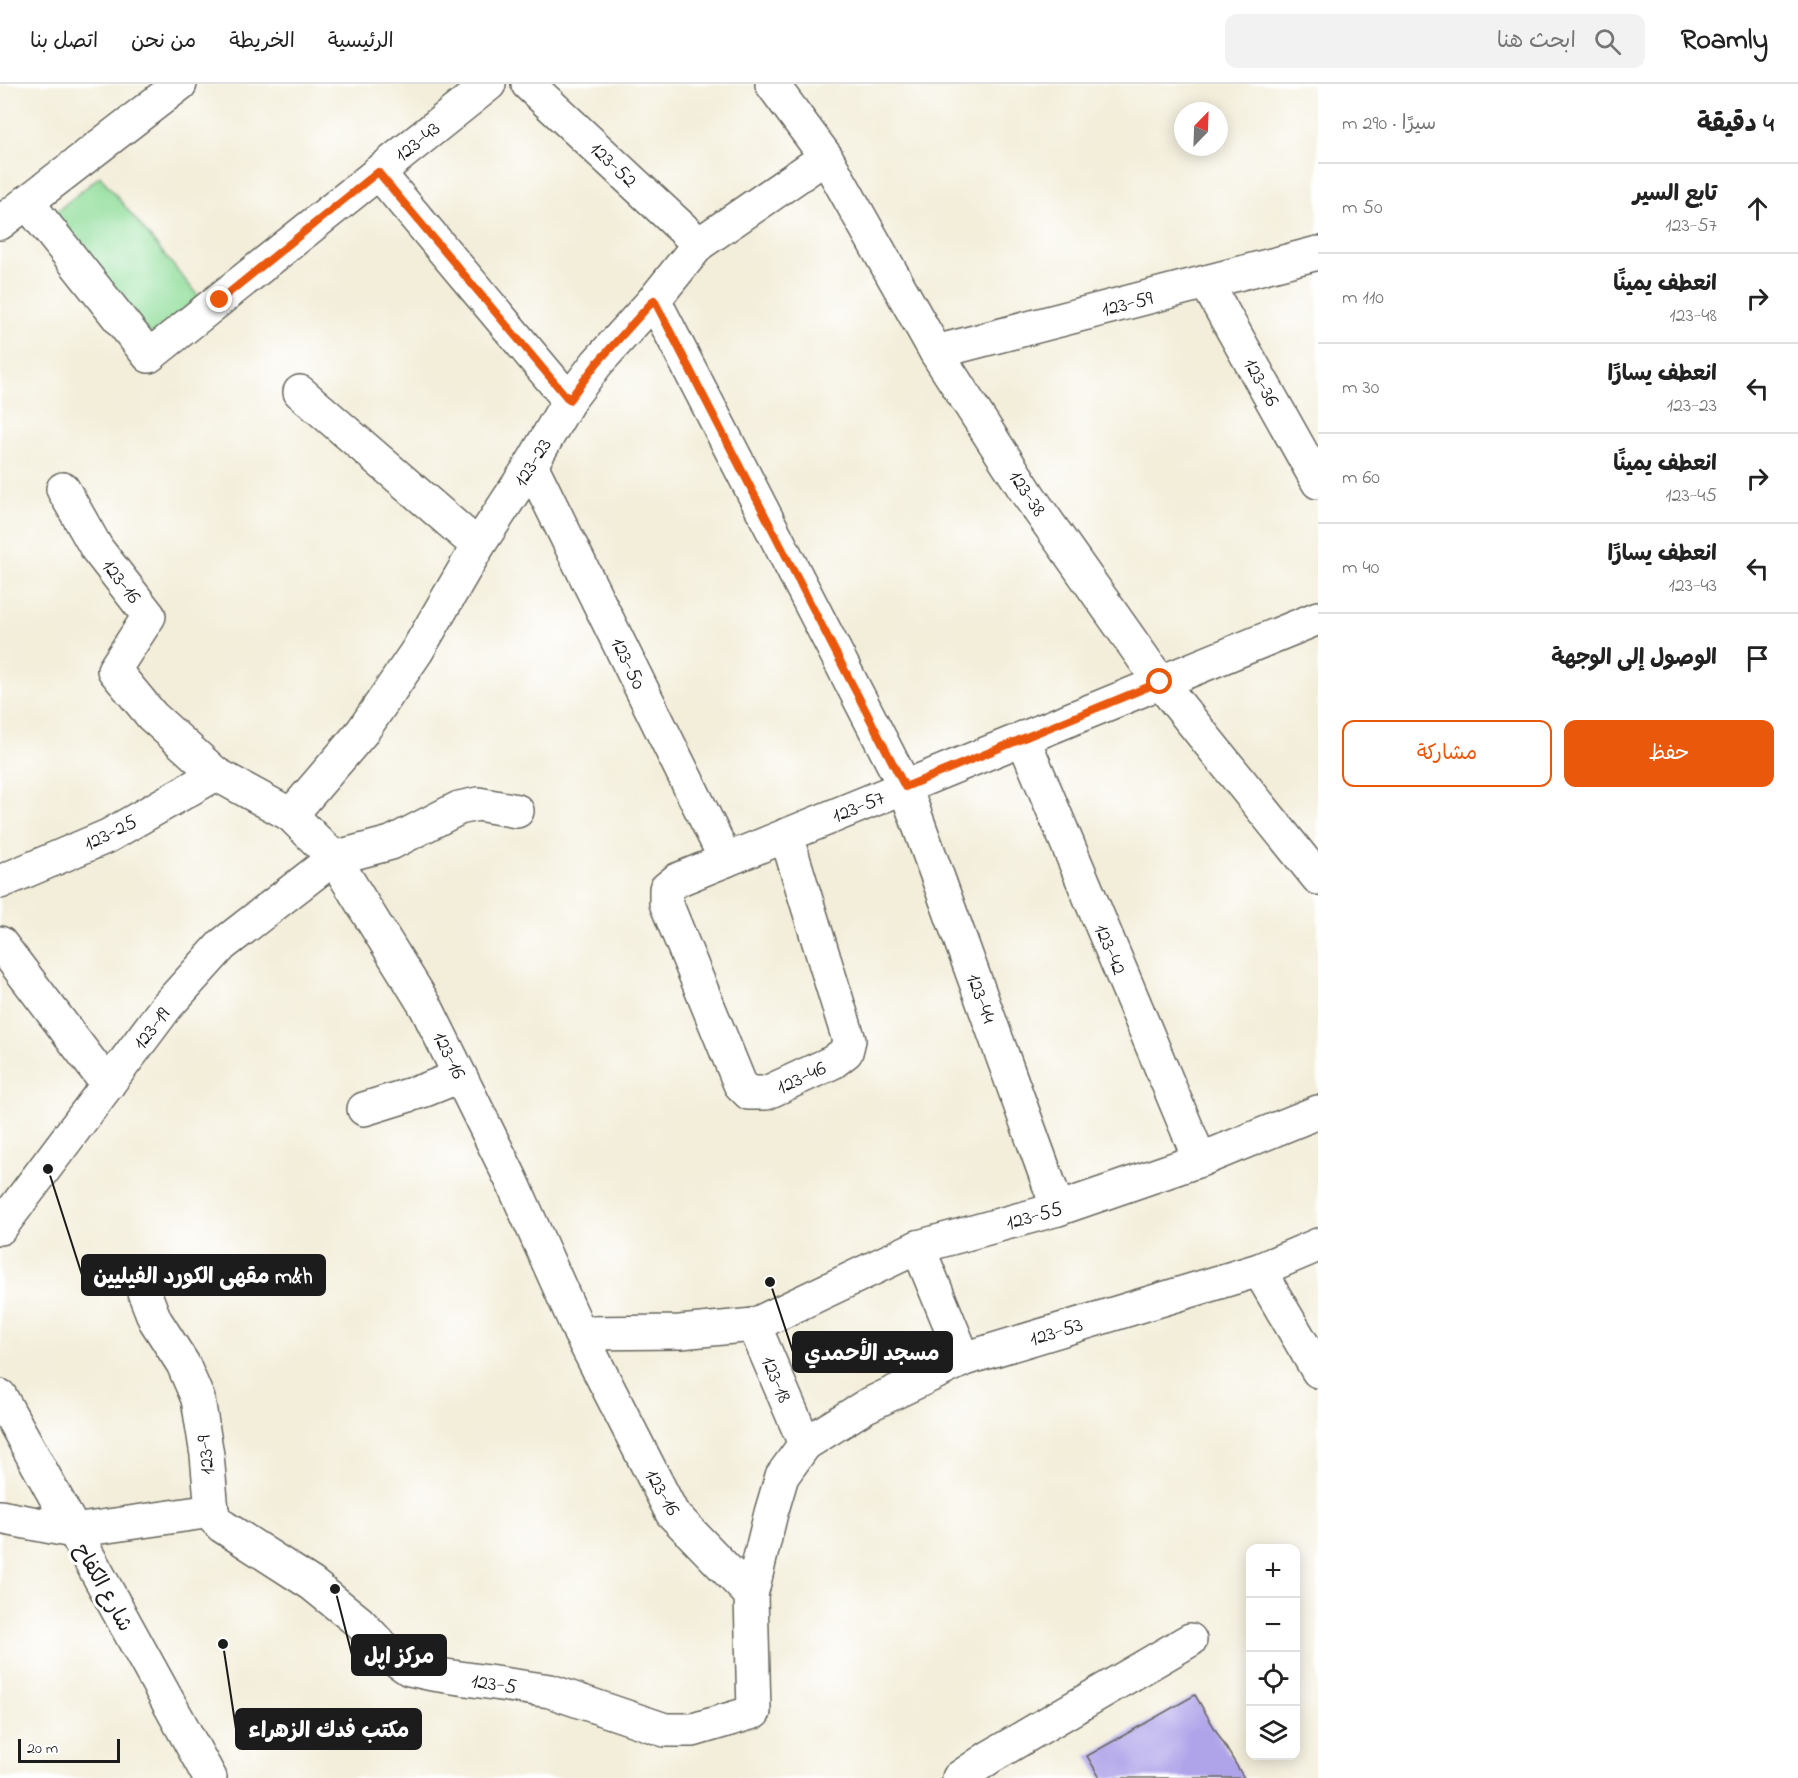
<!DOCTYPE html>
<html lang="ar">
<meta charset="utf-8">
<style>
body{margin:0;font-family:"Indie Flower","Playpen Sans Arabic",sans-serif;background:#f2f2f2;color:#222;direction:rtl}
.controls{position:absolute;right:18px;bottom:18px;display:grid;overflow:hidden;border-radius:12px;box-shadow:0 3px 15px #0003}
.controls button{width:54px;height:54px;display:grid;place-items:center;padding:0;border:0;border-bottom:2px solid #e0e0e0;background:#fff;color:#222;font:30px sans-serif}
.compass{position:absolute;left:1174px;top:18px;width:54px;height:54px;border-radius:50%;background:#fff;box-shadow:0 3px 15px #0003;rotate:23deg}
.scale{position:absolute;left:18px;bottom:15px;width:102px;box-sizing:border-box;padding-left:6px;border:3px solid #1c1c1c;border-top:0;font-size:16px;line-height:21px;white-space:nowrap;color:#1c1c1c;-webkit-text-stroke:4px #fff;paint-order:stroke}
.stop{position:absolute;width:18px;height:18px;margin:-14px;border:4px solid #ea580c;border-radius:50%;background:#fff}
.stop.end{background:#ea580c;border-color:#fff;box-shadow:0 2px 6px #0008}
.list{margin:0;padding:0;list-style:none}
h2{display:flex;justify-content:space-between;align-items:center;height:78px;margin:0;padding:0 24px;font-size:26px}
h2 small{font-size:20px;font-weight:400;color:#767676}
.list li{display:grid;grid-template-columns:39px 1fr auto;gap:18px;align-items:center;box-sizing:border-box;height:90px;padding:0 24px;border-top:2px solid #e0e0e0}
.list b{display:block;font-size:22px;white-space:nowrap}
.list p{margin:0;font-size:20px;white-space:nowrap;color:#767676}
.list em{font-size:20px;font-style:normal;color:#767676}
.actions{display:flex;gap:12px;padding:18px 24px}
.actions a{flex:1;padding:14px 0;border:2px solid #ea580c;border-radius:12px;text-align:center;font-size:21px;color:#ea580c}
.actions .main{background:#ea580c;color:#fff}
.icon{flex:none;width:33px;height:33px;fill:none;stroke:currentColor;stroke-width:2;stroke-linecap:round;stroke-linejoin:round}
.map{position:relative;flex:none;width:1318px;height:1694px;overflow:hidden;direction:ltr}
header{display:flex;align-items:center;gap:36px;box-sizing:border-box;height:84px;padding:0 30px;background:#fff;border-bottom:2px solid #e0e0e0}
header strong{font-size:28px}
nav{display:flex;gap:33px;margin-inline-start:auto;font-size:21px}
.search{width:420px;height:54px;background:#f2f2f2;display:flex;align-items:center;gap:15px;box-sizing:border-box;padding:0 21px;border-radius:12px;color:#767676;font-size:22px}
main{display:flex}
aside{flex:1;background:#fff}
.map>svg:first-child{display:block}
.green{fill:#91de9b;stroke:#567d5c;stroke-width:1.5}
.building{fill:#afa3e9}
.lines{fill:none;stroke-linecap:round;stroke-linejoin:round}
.minor-casing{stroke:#67665e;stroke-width:36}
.minor{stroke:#fff;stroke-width:33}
.route{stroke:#ea580c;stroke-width:8}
.labels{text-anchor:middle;stroke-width:6;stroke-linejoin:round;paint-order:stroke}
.street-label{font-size:21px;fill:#1c1c1c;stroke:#fff}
.leader{fill:none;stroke:#1c1c1c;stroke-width:2}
.callout-dot{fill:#1c1c1c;stroke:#fff;stroke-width:2}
.callout{fill:#1c1c1c;stroke:#1c1c1c;stroke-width:2}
.callout-label{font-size:22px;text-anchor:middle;font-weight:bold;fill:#fff}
</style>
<header>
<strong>Roamly</strong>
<div class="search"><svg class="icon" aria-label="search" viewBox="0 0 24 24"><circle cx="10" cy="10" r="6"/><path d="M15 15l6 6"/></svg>ابحث هنا</div>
<nav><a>الرئيسية</a><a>الخريطة</a><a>من نحن</a><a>اتصل بنا</a></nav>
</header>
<main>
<aside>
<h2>4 دقيقة<small>سيرًا · 290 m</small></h2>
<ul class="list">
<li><svg class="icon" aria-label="ahead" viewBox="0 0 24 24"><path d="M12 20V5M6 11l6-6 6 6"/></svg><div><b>تابع السير</b><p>123-57</p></div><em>50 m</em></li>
<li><svg class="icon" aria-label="right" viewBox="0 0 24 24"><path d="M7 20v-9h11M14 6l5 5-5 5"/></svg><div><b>انعطف يمينًا</b><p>123-48</p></div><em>110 m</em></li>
<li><svg class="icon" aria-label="left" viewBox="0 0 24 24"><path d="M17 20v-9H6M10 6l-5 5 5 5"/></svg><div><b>انعطف يسارًا</b><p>123-23</p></div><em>30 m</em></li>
<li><svg class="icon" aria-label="right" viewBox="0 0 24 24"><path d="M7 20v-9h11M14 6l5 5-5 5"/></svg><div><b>انعطف يمينًا</b><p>123-45</p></div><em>60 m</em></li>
<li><svg class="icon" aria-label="left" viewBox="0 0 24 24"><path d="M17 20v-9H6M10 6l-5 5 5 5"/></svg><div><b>انعطف يسارًا</b><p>123-43</p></div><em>40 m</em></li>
<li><svg class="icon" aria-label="arrive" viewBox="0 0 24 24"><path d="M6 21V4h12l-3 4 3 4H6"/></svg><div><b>الوصول إلى الوجهة</b></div></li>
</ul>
<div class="actions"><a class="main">حفظ</a><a>مشاركة</a></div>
</aside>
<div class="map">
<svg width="1318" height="1694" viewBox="0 0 1318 1694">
<rect width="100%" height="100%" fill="#fff"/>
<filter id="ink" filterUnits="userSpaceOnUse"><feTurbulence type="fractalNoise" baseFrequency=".0167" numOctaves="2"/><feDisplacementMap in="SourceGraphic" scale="12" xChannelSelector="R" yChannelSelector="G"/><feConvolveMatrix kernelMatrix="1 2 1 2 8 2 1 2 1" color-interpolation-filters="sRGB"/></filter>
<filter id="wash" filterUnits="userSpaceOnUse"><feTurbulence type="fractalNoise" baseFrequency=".008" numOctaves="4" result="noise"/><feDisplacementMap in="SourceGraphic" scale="24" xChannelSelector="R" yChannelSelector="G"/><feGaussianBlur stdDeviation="1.35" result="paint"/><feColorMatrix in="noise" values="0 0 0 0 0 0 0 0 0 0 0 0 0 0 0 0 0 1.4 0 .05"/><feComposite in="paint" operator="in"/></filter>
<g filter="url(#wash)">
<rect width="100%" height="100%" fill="#f3eeda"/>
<!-- green -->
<path class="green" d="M 100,92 L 199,213 L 151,252 L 51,132 Z"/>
<g id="blocks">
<!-- building -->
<path class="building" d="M 1195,1611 L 1244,1694 L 1100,1694 L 1087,1672 Z"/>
</g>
</g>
<g filter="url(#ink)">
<use href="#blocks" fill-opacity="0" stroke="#67665e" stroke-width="1.5"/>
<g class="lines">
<!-- minor casing -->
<g class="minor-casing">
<g id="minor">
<path d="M 528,0 L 699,160"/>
<path d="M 772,0 L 826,73 L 936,268 L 1029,412 L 1160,598 L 1318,794"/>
<path d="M 378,88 L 569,316"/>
<path d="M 27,118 L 149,272 L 489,0"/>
<path d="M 0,139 L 180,0"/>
<path d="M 1206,198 L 1318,398"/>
<path d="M 654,216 L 905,703 L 1058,1125"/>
<path d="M 936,268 L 1318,169"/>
<path d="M 300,308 L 478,462"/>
<path d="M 531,381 L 726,776"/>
<path d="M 63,405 L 97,465 L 149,532 L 114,586 L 152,632 L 216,690 L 291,731 L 334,774 L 426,923 L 512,1097 L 580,1249 L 672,1429 L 751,1511 L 754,1628 L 693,1646 L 665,1646 L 550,1607 L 432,1590 L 409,1585 L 393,1574 L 359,1538 L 312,1500 L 222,1442 L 214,1434 L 212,1427"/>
<path d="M 1023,654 L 1200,1076"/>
<path d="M 291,731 L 362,648 L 417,567 L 478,462 L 531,381 L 569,316 L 597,279 L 654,216 L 699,160 L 826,73"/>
<path d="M 786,751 L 849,956 L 846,968 L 833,978 L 766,1009 L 749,1009 L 740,1000 L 666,819 L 666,805 L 677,796 L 1318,534"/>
<path d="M 0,798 L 108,752 L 216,690"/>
<path d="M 0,859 L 108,1001"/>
<path d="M 364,1025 L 425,1006 L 460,992"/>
<path d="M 0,1144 L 166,923 L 222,861 L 334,774 L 391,759 L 459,724 L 478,720 L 517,727"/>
<path d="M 918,1163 L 964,1275"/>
<path d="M 1259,1186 L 1318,1287"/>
<path d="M 754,1241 L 918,1163 L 1058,1125 L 1200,1076 L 1318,1028"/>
<path d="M 580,1249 L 680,1248 L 754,1241 L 805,1360 L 782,1392 L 771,1429 L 751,1511"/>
<path d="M 0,1312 L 210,1694"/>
<path d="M 805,1360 L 866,1322 L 964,1275 L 1259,1186 L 1318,1161"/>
<path d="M 0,1433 L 73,1447 L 212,1427 L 207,1371 L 198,1315 L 183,1280 L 155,1236 L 137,1190"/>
<path d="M 959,1694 L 990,1673 L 1190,1556"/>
</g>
</g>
<!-- minor -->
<use href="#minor" class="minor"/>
</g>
</g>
<g class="lines" filter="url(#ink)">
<!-- route -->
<path class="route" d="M 220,216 L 378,88 L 569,316 L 597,279 L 654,216 L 905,703 L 1160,598"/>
</g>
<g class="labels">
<!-- street labels -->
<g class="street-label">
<text transform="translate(417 57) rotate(-39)" y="7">123-43</text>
<text transform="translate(614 80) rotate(43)" y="7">123-52</text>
<text transform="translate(1127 219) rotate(-14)" y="7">123-59</text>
<text transform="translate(1262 298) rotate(61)" y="7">123-36</text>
<text transform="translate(532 378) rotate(-58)" y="7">123-23</text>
<text transform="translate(1028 409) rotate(56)" y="7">123-38</text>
<text transform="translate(122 497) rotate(52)" y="7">123-16</text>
<text transform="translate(629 579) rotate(64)" y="7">123-50</text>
<text transform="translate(858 722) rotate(-22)" y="7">123-57</text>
<text transform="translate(110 748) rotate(-27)" y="7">123-25</text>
<text transform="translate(1111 865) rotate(67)" y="7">123-42</text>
<text transform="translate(982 914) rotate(70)" y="7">123-44</text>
<text transform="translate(151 944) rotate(-53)" y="7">123-19</text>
<text transform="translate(450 971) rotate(64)" y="7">123-16</text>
<text transform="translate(801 993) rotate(-25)" y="7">123-46</text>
<text transform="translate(1034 1131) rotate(-16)" y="7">123-55</text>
<text transform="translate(1056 1247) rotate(-17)" y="7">123-53</text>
<text transform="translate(777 1295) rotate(67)" y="7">123-18</text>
<text transform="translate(205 1371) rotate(-96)" y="7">123-9</text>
<text transform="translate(663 1408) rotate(60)" y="7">123-16</text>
<text transform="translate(104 1503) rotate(61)" y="7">شارع الكفاح</text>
<text transform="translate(494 1599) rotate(8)" y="7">123-5</text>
</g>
</g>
<!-- callouts -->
<path class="leader" d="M48 1085L82 1191M770 1198L793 1268M335 1505L352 1571M223 1560L236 1645"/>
<g class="callout-dot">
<circle cx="48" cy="1085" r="6"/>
<circle cx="770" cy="1198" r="6"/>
<circle cx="335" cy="1505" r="6"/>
<circle cx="223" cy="1560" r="6"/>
</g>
<g class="callout">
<rect x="82" y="1171" width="243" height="40" rx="6"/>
<rect x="793" y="1248" width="159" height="40" rx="6"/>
<rect x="352" y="1551" width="94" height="40" rx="6"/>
<rect x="236" y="1625" width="185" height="40" rx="6"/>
</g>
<g class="callout-label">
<text x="203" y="1199">مقهى الكورد الفيليين m&amp;h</text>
<text x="872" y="1276">مسجد الأحمدي</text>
<text x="399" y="1579">مركز اپل</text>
<text x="329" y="1653">مكتب فدك الزهراء</text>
</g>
</svg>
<div class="controls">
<button>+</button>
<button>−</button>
<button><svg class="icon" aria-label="locate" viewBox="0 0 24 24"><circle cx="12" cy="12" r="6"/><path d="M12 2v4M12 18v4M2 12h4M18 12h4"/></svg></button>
<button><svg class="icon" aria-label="layers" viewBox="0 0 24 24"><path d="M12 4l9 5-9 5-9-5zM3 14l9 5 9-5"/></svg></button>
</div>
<svg class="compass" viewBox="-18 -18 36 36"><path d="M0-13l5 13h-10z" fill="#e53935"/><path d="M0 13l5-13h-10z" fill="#767676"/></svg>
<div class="scale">20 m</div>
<div class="stop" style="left:1160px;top:598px"></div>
<div class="stop end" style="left:220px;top:216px"></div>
</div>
</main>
